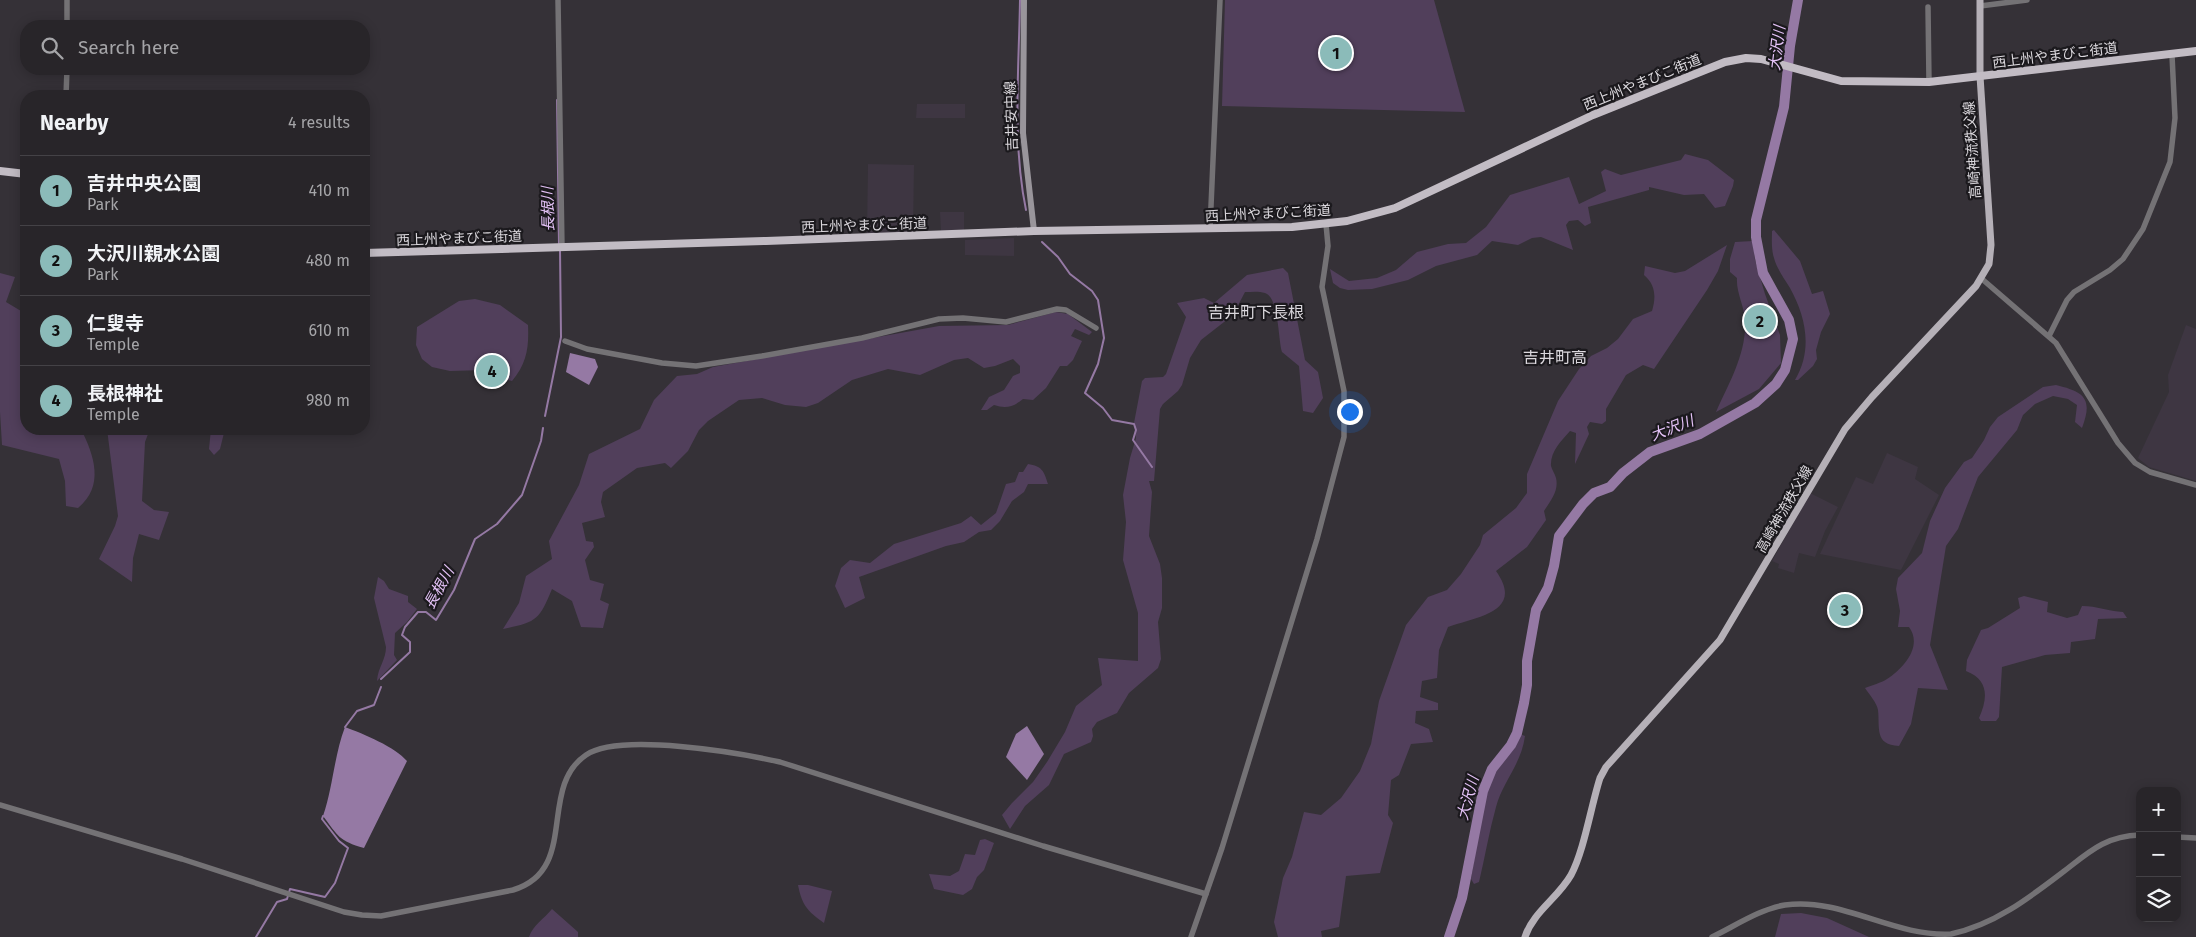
<!DOCTYPE html>
<meta charset="utf-8">
<style>
body{margin:0;font-family:"Fira Sans","Noto Sans JP",sans-serif;background:#343135;color:#f1f3f6}
.controls{position:absolute;right:15px;bottom:15px;display:grid;overflow:hidden;border-radius:10px;box-shadow:0 2px 12px #0003}
.controls button{width:45px;height:45px;display:grid;place-items:center;padding:0;border:0;border-bottom:1px solid #444246;background:#282529;color:#f1f3f6;font:25px sans-serif}
.you{position:absolute;left:1349px;top:411px;width:18px;height:18px;margin:-12px;border:4px solid #fff;border-radius:50%;background:#1a73e8;box-shadow:0 0 0 8px #1a73e833}
.badge{display:grid;place-items:center;width:32px;height:32px;border-radius:50%;background:#8bbbb9;color:#111;font-size:16px;font-weight:700}
.pin{position:absolute;translate:-50% -50%;border:2px solid #fff;box-shadow:0 1px 5px #0006}
.list{margin:0;padding:0;list-style:none}
h2{display:flex;justify-content:space-between;align-items:center;height:65px;margin:0;padding:0 20px;font-size:21px}
h2 small{font-size:16px;font-weight:400;color:#a5a5a8}
.list li{display:grid;grid-template-columns:32px 1fr auto;gap:15px;align-items:center;box-sizing:border-box;height:70px;padding:0 20px;border-top:1px solid #444246}
.list b{display:block;font-size:19px;white-space:nowrap}
.list p{margin:0;font-size:16px;white-space:nowrap;color:#a5a5a8}
.list em{font-size:16px;font-style:normal;color:#a5a5a8}
.icon{flex:none;width:28px;height:28px;fill:none;stroke:currentColor;stroke-width:2;stroke-linecap:round;stroke-linejoin:round}
.map{position:relative;flex:none;width:2196px;height:937px;overflow:hidden}
.search{position:absolute;background:#282529;box-shadow:0 2px 12px #0003;left:20px;top:20px;width:350px;height:55px;display:flex;align-items:center;gap:12px;box-sizing:border-box;padding:0 18px;border-radius:20px;color:#a5a5a8;font-size:19px}
.panel{position:absolute;background:#282529;box-shadow:0 2px 12px #0003;left:20px;top:90px;width:350px;height:345px;border-radius:20px}
.map>svg:first-child{display:block}
.built{fill:#3e3642}
.green{fill:#513f5b}
.water{fill:#9579a4}
.lines{fill:none;stroke-linecap:round;stroke-linejoin:round}
.stream{stroke:#9579a4;stroke-width:2}
.river{stroke:#9579a4;stroke-width:10}
.tertiary{stroke:#747275;stroke-width:5.5}
.secondary{stroke:#99959b;stroke-width:6}
.primary{stroke:#b5b0b7;stroke-width:7}
.trunk{stroke:#c2bcc4;stroke-width:8}
.labels{text-anchor:middle;stroke-width:4.5;stroke-linejoin:round;paint-order:stroke}
.street-label{font-size:14px;fill:#dbd8dd;stroke:#1b191d}
.water-label{font-size:15px;font-style:italic;fill:#e5c3f8;stroke:#1b191d}
.quarter-label{font-size:16px;fill:#dbd8dd;stroke:#1b191d}
</style>
<div class="map">
<svg width="2196" height="937" viewBox="0 0 2196 937">
<rect width="100%" height="100%" fill="#353137"/>
<!-- built -->
<g class="built">
<path d="M 917,104 L 965,104 L 965,118 L 916,118 Z"/>
<path d="M 868,164 L 914,165 L 913,232 L 867,234 Z"/>
<path d="M 940,212 L 964,212 L 964,231 L 941,232 Z"/>
<path d="M 1014,238 L 1014,256 L 965,255 L 965,240 Z"/>
<path d="M 2186,325 L 2196,329 L 2196,481 L 2149,467 L 2138,458 L 2169,392 L 2168,375 Z"/>
<path d="M 1887,453 L 1918,467 L 1915,479 L 1939,495 L 1901,570 L 1820,554 L 1856,477 L 1873,484 Z"/>
<path d="M 1810,493 L 1838,507 L 1825,531 L 1815,557 L 1799,553 L 1794,573 L 1778,568 L 1779,564 L 1772,561 Z"/>
</g>
<!-- green -->
<g class="green">
<path d="M 1225,0 L 1434,0 L 1465,112 L 1222,106 Z"/>
<path d="M 1685,154 L 1708,160 L 1734,180 L 1733,186 L 1725,206 L 1715,208 L 1704,194 L 1684,195 L 1649,187 L 1649,190 L 1588,207 L 1591,223 L 1585,226 L 1578,220 L 1569,221 L 1566,225 L 1573,250 L 1541,237 L 1532,238 L 1518,245 L 1492,241 L 1477,255 L 1436,266 L 1408,280 L 1372,289 L 1348,290 L 1340,288 L 1333,283 L 1330,269 L 1349,281 L 1377,278 L 1396,270 L 1417,252 L 1448,244 L 1466,243 L 1486,227 L 1510,195 L 1569,177 L 1579,204 L 1606,191 L 1601,172 L 1605,169 L 1621,175 L 1681,160 Z"/>
<path d="M 1774,230 L 1800,261 L 1812,294 L 1823,291 L 1830,314 L 1821,332 L 1816,350 L 1817,359 L 1813,366 L 1798,380 L 1795,380 C 1813,350 1806,317 1790,288 C 1784,278 1777,269 1774,258 C 1771,249 1772,239 1772,231 Z"/>
<path d="M 1753,241 L 1755,260 L 1765,294 L 1780,335 L 1781,363 L 1759,389 L 1716,412 C 1729,383 1747,353 1745,320 C 1744,305 1736,292 1737,278 L 1730,272 L 1730,259 L 1735,242 Z"/>
<path d="M 1727,245 L 1718,271 L 1707,290 L 1654,369 L 1643,365 L 1626,375 L 1606,409 L 1606,421 L 1602,424 L 1590,422 L 1587,427 L 1589,434 L 1575,464 L 1576,433 L 1570,431 C 1561,441 1550,452 1551,466 C 1552,470 1555,474 1556,478 C 1559,491 1551,500 1544,511 L 1546,520 L 1527,547 L 1496,571 C 1525,612 1477,617 1448,627 L 1439,650 L 1437,678 L 1422,681 L 1420,697 L 1438,703 L 1438,710 L 1416,711 L 1415,723 L 1429,729 L 1433,742 L 1411,744 L 1399,775 L 1391,780 L 1388,815 L 1393,823 L 1380,873 L 1346,876 L 1339,927 L 1321,931 L 1322,937 L 1278,937 L 1274,922 L 1283,878 L 1292,857 L 1304,812 L 1321,815 L 1341,798 L 1360,771 L 1371,744 L 1379,701 L 1406,625 L 1428,597 L 1447,590 L 1461,574 L 1480,545 L 1483,535 L 1516,508 L 1527,493 L 1527,474 L 1558,401 L 1579,369 L 1591,356 L 1607,348 L 1618,339 L 1633,319 L 1652,311 C 1656,298 1656,285 1644,275 L 1645,266 L 1675,273 L 1685,271 Z"/>
<path d="M 1283,268 L 1288,273 L 1305,360 L 1318,372 L 1323,398 L 1313,413 L 1303,411 L 1299,366 L 1282,352 C 1278,339 1279,297 1265,293 C 1259,291 1251,292 1245,292 L 1233,315 L 1201,340 L 1190,358 L 1182,385 L 1178,391 L 1163,404 L 1160,409 L 1154,481 L 1149,481 L 1152,492 L 1149,536 L 1160,564 L 1162,578 L 1162,608 L 1158,622 L 1161,659 L 1158,668 L 1129,693 L 1117,713 L 1097,722 L 1092,729 L 1093,736 L 1091,742 L 1064,754 L 1049,785 L 1025,806 L 1010,829 L 1002,815 L 1012,803 L 1033,782 L 1047,762 L 1065,732 L 1076,706 L 1102,685 L 1098,658 L 1138,661 L 1138,613 L 1123,560 L 1126,522 L 1123,495 L 1130,458 L 1136,438 L 1134,423 L 1142,381 L 1145,378 L 1163,377 L 1166,374 L 1186,317 L 1177,303 L 1204,298 L 1214,303 L 1247,275 Z"/>
<path d="M 0,273 L 15,277 L 6,302 L 26,314 L 26,429 L 81,429 C 94,455 105,486 78,508 L 66,506 L 65,481 L 59,459 L 2,445 L 0,412 Z"/>
<path d="M 475,299 L 500,305 L 528,325 C 529,347 527,363 512,381 L 495,377 L 484,370 L 450,371 L 432,367 L 422,359 L 416,345 L 417,327 L 459,301 Z"/>
<path d="M 1056,312 L 1068,314 L 1092,332 L 1089,335 L 1075,329 L 1071,336 L 1082,341 L 1073,360 L 1067,366 L 1060,366 L 1046,388 L 1033,400 L 1023,399 C 1013,407 1006,409 994,405 L 987,410 L 981,410 L 989,397 L 1004,390 L 1013,376 L 1020,373 L 1020,366 L 1013,359 L 995,366 L 984,368 L 968,358 L 954,360 L 920,375 L 888,369 L 852,380 L 818,403 L 806,407 L 785,405 L 762,398 L 739,400 L 708,421 L 699,430 L 688,451 L 671,468 L 665,463 L 637,468 L 603,492 L 601,502 L 605,517 L 582,523 L 586,541 L 593,542 L 594,547 L 585,560 L 590,580 L 604,584 L 600,600 L 609,604 L 603,628 L 581,627 L 572,601 L 552,589 C 539,621 536,622 503,629 L 519,603 L 526,576 L 552,559 L 549,541 L 579,485 L 589,454 L 640,429 L 654,400 L 677,376 L 697,374 L 713,367 L 939,326 L 1008,325 Z"/>
<path d="M 2056,385 C 2085,392 2093,399 2082,428 L 2075,422 L 2077,405 L 2068,399 L 2053,396 L 2035,404 L 2023,415 L 2017,430 L 1978,477 L 1958,529 L 1946,546 L 1930,645 L 1948,690 L 1918,688 L 1911,724 L 1899,746 C 1874,745 1880,727 1878,710 C 1877,703 1869,694 1865,688 C 1872,685 1881,683 1887,679 C 1904,668 1923,646 1909,627 L 1898,627 L 1900,611 L 1896,589 L 1898,578 L 1922,553 L 1930,521 L 1945,488 L 1964,462 L 1972,458 L 1984,440 L 1990,427 L 1998,417 L 2043,387 Z"/>
<path d="M 107,429 L 150,429 L 145,442 L 142,501 L 154,510 L 169,512 L 159,540 L 139,534 L 133,558 L 132,582 L 99,559 L 115,526 L 118,516 Z"/>
<path d="M 211,429 L 225,429 L 220,449 L 214,455 L 209,449 Z"/>
<path d="M 1028,464 C 1042,466 1044,471 1048,484 L 1028,484 L 1024,492 L 1012,501 L 1000,521 L 991,530 L 979,532 L 964,542 L 946,546 L 859,577 L 865,598 L 845,608 L 835,586 L 841,568 L 850,560 L 870,563 L 894,544 L 961,523 L 971,516 L 981,525 L 996,513 L 1006,484 L 1015,482 L 1019,472 L 1023,472 Z"/>
<path d="M 378,577 L 384,581 L 389,589 L 408,596 L 408,602 L 417,609 L 407,622 L 395,633 L 394,655 L 397,660 L 377,681 C 378,667 386,660 386,647 L 374,598 Z"/>
<path d="M 2024,596 L 2048,602 L 2047,612 L 2067,618 L 2078,615 L 2082,606 C 2097,606 2108,611 2123,612 L 2127,618 L 2098,619 L 2095,639 L 2071,642 L 2070,653 L 2045,655 L 2002,667 L 1999,717 L 1996,721 L 1981,721 L 1979,718 C 1988,698 1989,680 1966,671 L 1967,660 L 1981,630 L 1988,628 L 2020,608 L 2018,598 Z"/>
<path d="M 1520,734 L 1525,736 C 1521,765 1503,781 1496,807 C 1489,832 1485,857 1479,882 L 1474,884 L 1471,879 L 1484,798 L 1492,773 Z"/>
<path d="M 985,839 L 994,843 L 984,870 L 977,877 L 972,889 L 963,895 L 934,889 L 929,874 L 950,876 L 959,871 L 965,854 L 975,855 L 980,840 Z"/>
<path d="M 798,885 L 808,885 L 832,891 L 824,923 C 807,911 802,905 798,885 Z"/>
<path d="M 552,909 L 578,932 L 578,937 L 529,937 C 533,925 544,919 552,909 Z"/>
<path d="M 1801,913 L 1827,918 L 1869,937 L 1775,937 L 1781,914 Z"/>
</g>
<!-- water -->
<g class="water">
<path d="M 570,353 L 595,359 L 598,367 L 589,385 L 566,372 Z"/>
<path d="M 1027,726 L 1044,754 L 1027,780 L 1006,757 L 1016,734 Z"/>
<path d="M 345,727 C 364,734 395,747 407,761 L 364,848 C 339,841 338,836 323,816 C 333,787 334,756 345,727 Z"/>
</g>
<g class="lines">
<!-- stream -->
<g class="stream">
<path d="M 1020,0 C 1019,69 1012,142 1026,210"/>
<path d="M 557,100 L 559,245"/>
<path d="M 1042,242 L 1058,257 L 1070,274 L 1092,291 L 1098,300 L 1104,338 L 1098,364 L 1085,393 L 1103,408 L 1112,420 L 1134,424 L 1136,430 L 1133,440 L 1152,467"/>
<path d="M 545,416 L 561,337 L 560,250"/>
<path d="M 381,679 L 410,652 L 410,642 L 402,635 L 405,627 L 418,612 L 426,612 L 436,620 L 454,590 L 475,539 L 497,524 L 522,495 L 541,441 L 543,428"/>
<path d="M 345,727 L 357,711 L 374,705 L 381,687"/>
<path d="M 256,937 L 277,902 L 287,899 L 290,889 L 325,897 L 335,883 L 348,848 L 339,841 L 322,819 L 323,816"/>
</g>
<!-- river -->
<path class="river" d="M 1449,937 L 1462,898 L 1483,791 L 1492,769 L 1511,745 L 1517,733 L 1524,703 L 1527,685 L 1527,661 L 1536,610 L 1548,588 L 1554,566 L 1559,536 L 1583,504 L 1594,493 L 1610,487 L 1623,473 L 1650,452 L 1700,434 L 1755,403 L 1776,384 L 1785,370 L 1793,339 L 1789,320 L 1763,273 L 1756,237 L 1756,220 L 1784,107 L 1790,46 L 1798,0"/>
<!-- tertiary -->
<g class="tertiary">
<path d="M 558,0 L 562,247"/>
<path d="M 1980,6 L 2027,0"/>
<path d="M 1928,7 L 1929,82"/>
<path d="M 67,26 L 67,0"/>
<path d="M 66,96 L 67,69"/>
<path d="M 1210,229 L 1220,0"/>
<path d="M 1982,279 L 2056,343 L 2118,443 L 2135,463 L 2150,472 L 2196,485"/>
<path d="M 2049,336 L 2067,300 L 2074,292 L 2110,270 L 2123,259 L 2143,229 L 2170,162 L 2175,118 L 2172,55"/>
<path d="M 565,341 L 587,349 L 662,363 L 696,366 L 762,356 L 862,338 L 939,319 L 963,318 L 1006,322 L 1057,309 L 1066,310 L 1096,328"/>
<path d="M 0,805 L 182,859 L 344,912 L 362,915 L 381,916 L 513,890 C 580,870 537,788 586,755 C 619,732 740,753 780,762 L 1043,846 L 1206,894"/>
<path d="M 2177,837 L 2196,838"/>
<path d="M 1191,937 L 1222,848 L 1317,539 L 1344,437 L 1344,391 L 1322,287 L 1328,246 L 1326,224"/>
<path d="M 1712,937 C 1735,926 1760,909 1785,905 C 1842,897 1893,937 1951,934 C 1994,925 2029,898 2063,872 C 2089,852 2105,836 2140,835"/>
</g>
<!-- secondary -->
<path class="secondary" d="M 1024,0 L 1023,133 L 1034,231"/>
<!-- primary -->
<path class="primary" d="M 1525,937 C 1533,912 1558,898 1571,875 C 1584,851 1591,806 1600,778 L 1606,767 L 1720,640 L 1845,429 L 1872,397 L 1976,286 L 1989,264 L 1991,245 L 1980,76 L 1980,0"/>
<!-- trunk -->
<g class="trunk">
<path d="M 0,171 L 26,174"/>
<path d="M 364,253 L 766,241 L 1034,231 L 1292,227 L 1347,221 L 1395,208 L 1593,115 L 1725,62 L 1746,58 L 1761,59 L 1841,81 L 1929,82 L 2196,51"/>
</g>
</g>
<g class="labels">
<!-- street labels -->
<g class="street-label">
<text transform="translate(2055 55) rotate(-7)" y="5">西上州やまびこ街道</text>
<text transform="translate(1642 82) rotate(-22)" y="5">西上州やまびこ街道</text>
<text transform="translate(1011 116) rotate(-92)" y="5">吉井安中線</text>
<text transform="translate(1972 150) rotate(-94)" y="5">高崎神流秩父線</text>
<text transform="translate(1268 213) rotate(-3)" y="5">西上州やまびこ街道</text>
<text transform="translate(864 225) rotate(-2)" y="5">西上州やまびこ街道</text>
<text transform="translate(459 238) rotate(-2)" y="5">西上州やまびこ街道</text>
<text transform="translate(1784 509) rotate(-60)" y="5">高崎神流秩父線</text>
</g>
<!-- water labels -->
<g class="water-label">
<text transform="translate(1777 48) rotate(-83)" y="5">大沢川</text>
<text transform="translate(548 209) rotate(-91)" y="5">長根川</text>
<text transform="translate(1672 428) rotate(-21)" y="5">大沢川</text>
<text transform="translate(439 588) rotate(-61)" y="5">長根川</text>
<text transform="translate(1468 798) rotate(-75)" y="5">大沢川</text>
</g>
<!-- quarter labels -->
<g class="quarter-label">
<text x="1256" y="318">吉井町下長根</text>
<text x="1555" y="363">吉井町高</text>
</g>
</g>
</svg>
<div class="controls">
<button>+</button>
<button>−</button>
<button><svg class="icon" aria-label="layers" viewBox="0 0 24 24"><path d="M12 4l9 5-9 5-9-5zM3 14l9 5 9-5"/></svg></button>
</div>
<div class="you"></div>
<div class="pin badge" style="left:1336px;top:53px">1</div>
<div class="pin badge" style="left:1760px;top:321px">2</div>
<div class="pin badge" style="left:1845px;top:610px">3</div>
<div class="pin badge" style="left:492px;top:371px">4</div>
<div class="search"><svg class="icon" aria-label="search" viewBox="0 0 24 24"><circle cx="10" cy="10" r="6"/><path d="M15 15l6 6"/></svg>Search here</div>
<section class="panel">
<h2>Nearby<small>4 results</small></h2>
<ul class="list">
<li><span class="badge">1</span><div><b>吉井中央公園</b><p>Park</p></div><em>410 m</em></li>
<li><span class="badge">2</span><div><b>大沢川親水公園</b><p>Park</p></div><em>480 m</em></li>
<li><span class="badge">3</span><div><b>仁叟寺</b><p>Temple</p></div><em>610 m</em></li>
<li><span class="badge">4</span><div><b>長根神社</b><p>Temple</p></div><em>980 m</em></li>
</ul>
</section>
</div>
